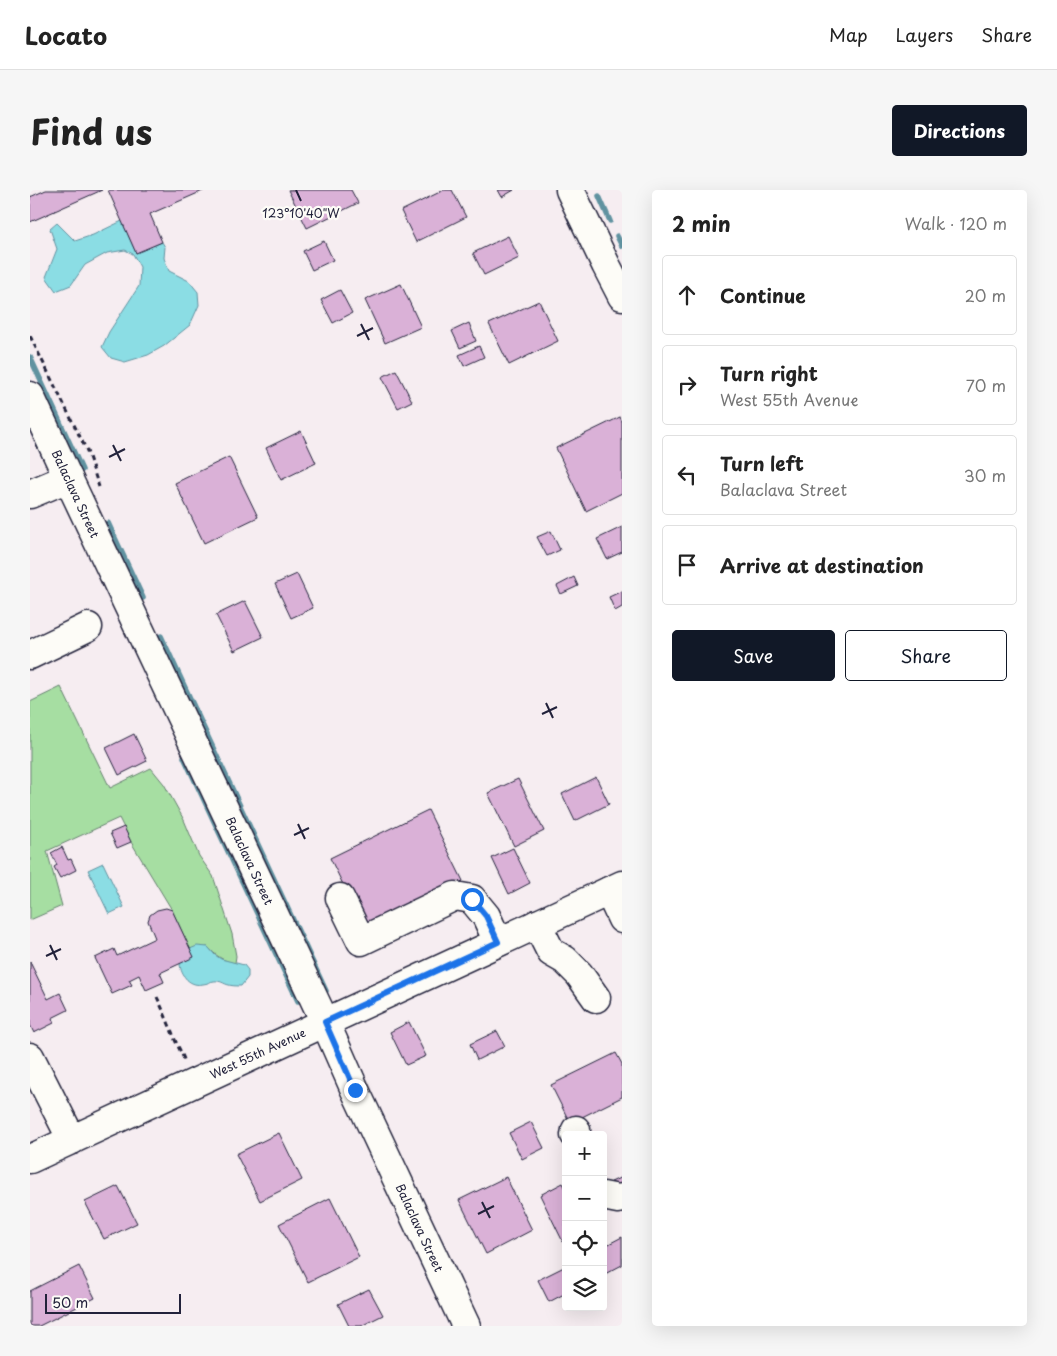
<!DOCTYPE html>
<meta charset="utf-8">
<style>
body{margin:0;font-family:"Playpen Sans",sans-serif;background:#f6f6f6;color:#222}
.controls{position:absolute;right:15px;bottom:15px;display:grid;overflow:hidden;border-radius:5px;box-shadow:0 5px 20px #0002}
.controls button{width:45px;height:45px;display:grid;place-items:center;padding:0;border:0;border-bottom:1px solid #e0e0e0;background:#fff;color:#222;font:25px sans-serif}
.scale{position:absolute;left:15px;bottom:12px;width:136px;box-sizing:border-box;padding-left:5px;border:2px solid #22223b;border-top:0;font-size:14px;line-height:18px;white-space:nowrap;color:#22223b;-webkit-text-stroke:4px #fdfcf7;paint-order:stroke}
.stop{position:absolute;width:15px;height:15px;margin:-11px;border:4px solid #1a73e8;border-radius:50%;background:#fff}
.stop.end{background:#1a73e8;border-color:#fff;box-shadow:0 1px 5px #0008}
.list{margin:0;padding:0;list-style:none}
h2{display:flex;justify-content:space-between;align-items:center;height:65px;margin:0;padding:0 20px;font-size:21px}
h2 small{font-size:16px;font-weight:400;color:#767676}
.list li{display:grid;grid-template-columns:32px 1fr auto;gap:15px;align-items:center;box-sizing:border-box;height:80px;margin:0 10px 10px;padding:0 10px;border:1px solid #e0e0e0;border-radius:5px}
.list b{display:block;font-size:19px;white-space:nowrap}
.list p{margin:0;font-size:16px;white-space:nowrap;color:#767676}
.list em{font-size:16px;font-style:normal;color:#767676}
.actions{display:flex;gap:10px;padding:15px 20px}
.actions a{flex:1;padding:11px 0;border:1px solid #111827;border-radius:5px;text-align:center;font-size:18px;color:#111827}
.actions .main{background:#111827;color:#fff}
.icon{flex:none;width:28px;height:28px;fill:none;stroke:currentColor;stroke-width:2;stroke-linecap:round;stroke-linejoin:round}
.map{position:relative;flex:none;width:592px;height:1136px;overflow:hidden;border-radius:5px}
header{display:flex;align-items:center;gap:30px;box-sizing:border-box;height:70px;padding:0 25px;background:#fff;border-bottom:1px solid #e0e0e0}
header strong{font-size:24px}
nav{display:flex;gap:28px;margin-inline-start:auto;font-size:18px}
.intro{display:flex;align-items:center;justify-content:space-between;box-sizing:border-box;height:120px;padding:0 30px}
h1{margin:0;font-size:35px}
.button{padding:12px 22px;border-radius:5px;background:#111827;color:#fff;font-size:18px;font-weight:700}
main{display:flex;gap:30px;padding:0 30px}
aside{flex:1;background:#fff;border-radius:5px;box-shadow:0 5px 20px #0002}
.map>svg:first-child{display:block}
.green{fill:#a6dea2;stroke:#64806e}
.water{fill:#8bdde4;stroke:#6192a0}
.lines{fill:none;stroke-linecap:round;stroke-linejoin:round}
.stream{stroke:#6192a0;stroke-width:5.5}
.building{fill:#dab1d7;stroke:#22223b}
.minor-casing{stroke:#22223b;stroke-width:31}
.path{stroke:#22223b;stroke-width:3;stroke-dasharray:5 4;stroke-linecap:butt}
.minor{stroke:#fdfcf7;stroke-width:28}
.route{stroke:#1a73e8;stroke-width:6}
.ticks{fill:none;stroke:#22223b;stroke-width:2}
.labels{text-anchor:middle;stroke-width:4.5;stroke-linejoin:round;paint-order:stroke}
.street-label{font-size:12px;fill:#22223b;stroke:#fdfcf7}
.ticks-label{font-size:12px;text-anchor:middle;fill:#22223b;stroke:#fdfcf7;stroke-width:4.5;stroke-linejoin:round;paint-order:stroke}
</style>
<header>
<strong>Locato</strong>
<nav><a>Map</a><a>Layers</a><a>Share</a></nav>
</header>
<div class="intro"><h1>Find us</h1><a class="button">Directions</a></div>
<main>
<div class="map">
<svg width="592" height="1136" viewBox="0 0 592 1136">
<rect width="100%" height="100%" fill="#f6edf1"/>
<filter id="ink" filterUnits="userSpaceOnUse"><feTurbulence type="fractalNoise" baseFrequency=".02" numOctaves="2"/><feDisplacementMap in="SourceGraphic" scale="10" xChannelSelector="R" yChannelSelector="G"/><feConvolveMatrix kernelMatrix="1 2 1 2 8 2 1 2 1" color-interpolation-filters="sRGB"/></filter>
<g filter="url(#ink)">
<!-- green -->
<path class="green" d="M 31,497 L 80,598 L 121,578 L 134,594 L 154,630 L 169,666 L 183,686 L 202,744 L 206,766 L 205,773 C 193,771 186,766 178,757 L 160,759 L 142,720 L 101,652 L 89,628 L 17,661 L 32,716 L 0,730 L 0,512 Z"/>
<!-- water -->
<g class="water">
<path d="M 92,31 L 106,63 L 132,52 L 135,57 L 134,68 L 139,81 L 159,91 L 168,102 L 169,115 L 160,135 L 134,156 L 118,165 L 95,172 L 81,168 L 72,157 L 79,142 L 109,96 L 110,77 L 103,64 L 95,60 L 77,63 L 55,75 L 41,95 L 26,101 L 16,87 L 27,59 L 20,39 L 27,33 L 45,51 L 63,45 Z"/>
<path d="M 73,673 L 94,717 L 79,724 L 58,680 Z"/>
<path d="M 167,756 L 178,757 L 185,765 L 191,769 L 214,775 L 218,780 L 218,787 L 211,796 C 207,796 203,796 199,795 C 194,794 190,790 184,791 C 181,791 177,794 173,794 C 160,797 151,786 150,774 L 160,759 Z"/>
</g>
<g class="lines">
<!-- stream -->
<g class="stream">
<path d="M 569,6 L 580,31"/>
<path d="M 587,46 L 592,56"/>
<path d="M 0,167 L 52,280"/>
<path d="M 78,333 L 113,408"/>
<path d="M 131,446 L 296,801"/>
<path d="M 154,567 L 268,811"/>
</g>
</g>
<!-- building -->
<g class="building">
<path d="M 16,0 L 72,0 L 0,32 L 0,7 Z"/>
<path d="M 78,0 L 175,0 L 120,24 L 132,52 L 106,63 Z"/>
<path d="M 258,0 L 321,0 L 328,13 L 277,38 Z"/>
<path d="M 414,0 L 422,0 L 436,27 L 386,52 L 371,21 Z"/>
<path d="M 468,0 L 484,0 L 472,7 Z"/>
<path d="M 478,46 L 489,68 L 454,85 L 443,63 Z"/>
<path d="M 294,51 L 303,70 L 282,80 L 273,61 Z"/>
<path d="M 371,94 L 391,137 L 355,153 L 335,110 Z"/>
<path d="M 310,100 L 322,123 L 303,133 L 291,110 Z"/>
<path d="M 509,111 L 528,151 L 479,175 L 459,134 Z"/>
<path d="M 439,133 L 446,151 L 430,158 L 422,141 Z"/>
<path d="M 449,156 L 454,167 L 434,176 L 429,165 Z"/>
<path d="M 366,180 L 382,211 L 368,218 L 352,187 Z"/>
<path d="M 590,227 L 592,232 L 592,303 L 556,321 L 526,258 Z"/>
<path d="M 271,241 L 286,273 L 251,290 L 236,258 Z"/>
<path d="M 199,267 L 228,327 L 174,353 L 145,293 Z"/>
<path d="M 592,337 L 592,362 L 577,369 L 567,349 Z"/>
<path d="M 521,341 L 530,360 L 517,366 L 507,347 Z"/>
<path d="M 267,384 L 283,418 L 261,428 L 245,394 Z"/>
<path d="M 544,387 L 548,396 L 531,404 L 527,396 Z"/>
<path d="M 592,401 L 592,417 L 585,421 L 579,407 Z"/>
<path d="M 215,411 L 233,447 L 204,461 L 186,425 Z"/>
<path d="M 104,544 L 117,571 L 89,585 L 76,558 Z"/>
<path d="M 566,587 L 579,614 L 545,631 L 532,604 Z"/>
<path d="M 488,589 L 514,641 L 484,656 L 458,603 Z"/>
<path d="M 398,620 L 433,691 L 335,739 L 300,668 Z"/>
<path d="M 94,637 L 101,652 L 87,658 L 80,643 Z"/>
<path d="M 32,657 L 38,670 L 41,669 L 46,680 L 30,688 L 24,677 L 27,675 L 21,663 Z"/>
<path d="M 483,658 L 500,693 L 479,704 L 462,668 Z"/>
<path d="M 136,718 L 142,720 L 164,767 L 130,783 L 134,792 L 116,800 L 109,785 L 99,790 L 102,795 L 82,804 L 65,768 L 84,759 L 87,766 L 125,748 L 118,731 L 120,725 L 127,720 Z"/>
<path d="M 0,772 L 18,809 L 30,803 L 38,820 L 22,828 L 24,833 L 4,843 L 0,835 Z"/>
<path d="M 379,832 L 396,866 L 376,875 L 360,842 Z"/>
<path d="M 467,841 L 475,856 L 447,870 L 440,854 Z"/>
<path d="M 586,863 L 592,874 L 592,907 L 540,933 L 521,895 Z"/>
<path d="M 501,932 L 514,958 L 492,969 L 479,943 Z"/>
<path d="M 249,943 L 272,990 L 230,1011 L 206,964 Z"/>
<path d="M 476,987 L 502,1040 L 456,1064 L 429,1010 Z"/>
<path d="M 592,987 L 592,1005 L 589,1006 L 581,992 Z"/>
<path d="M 533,993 L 536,999 L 535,1056 L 510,1005 Z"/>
<path d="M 88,996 L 107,1033 L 74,1049 L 55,1012 Z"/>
<path d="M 300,1008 L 329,1067 L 278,1092 L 249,1034 Z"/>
<path d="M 592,1047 L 592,1075 L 573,1085 L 573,1057 Z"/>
<path d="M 49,1076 L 65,1108 L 9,1136 L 0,1136 L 0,1101 Z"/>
<path d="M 536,1076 L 536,1103 L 519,1112 L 508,1090 Z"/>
<path d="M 339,1099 L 353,1125 L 331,1136 L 319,1136 L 308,1114 Z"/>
</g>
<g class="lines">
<!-- minor casing -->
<g class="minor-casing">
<g id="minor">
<path d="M 540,0 L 576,75 L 592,106"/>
<path d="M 0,206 L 38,288 L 295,832 L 325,900 L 436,1136"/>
<path d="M 0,304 L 38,288"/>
<path d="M 0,465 L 58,437"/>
<path d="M 579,701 L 592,729"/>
<path d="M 310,708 L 331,751 L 425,706 L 442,709 L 456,726 L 468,752"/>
<path d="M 507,734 L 521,762 L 535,770 L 549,784 L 566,808"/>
<path d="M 0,867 L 42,950"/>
<path d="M 545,945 L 546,940"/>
<path d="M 0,969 L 592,695"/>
<path d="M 573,1006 L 588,1009 L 592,1008"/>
</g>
</g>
<!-- path -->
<g class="path">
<path d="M 0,146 L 57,261 L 69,297"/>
<path d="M 127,807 C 133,820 139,834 144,847 C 147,856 153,864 155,873"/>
</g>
<!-- minor -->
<use href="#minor" class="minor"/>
</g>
</g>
<g class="lines" filter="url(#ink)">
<!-- route -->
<path class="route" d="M 325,900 L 295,832 L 468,752 L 456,726 L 442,709"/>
</g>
<!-- ticks -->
<path class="ticks" d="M 266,0 L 271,11M 331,134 L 339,150M 327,146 L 343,138M 83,255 L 91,271M 79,267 L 95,259M 516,513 L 523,528M 512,524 L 527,517M 268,634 L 275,649M 264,645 L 279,638M 20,755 L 27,770M 16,766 L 31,759M 452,1012 L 460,1028M 448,1024 L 464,1016"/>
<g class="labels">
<!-- street labels -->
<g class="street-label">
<text transform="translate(45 304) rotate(65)" y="4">Balaclava Street</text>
<text transform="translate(219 671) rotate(65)" y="4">Balaclava Street</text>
<text transform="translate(228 864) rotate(-25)" y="4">West 55th Avenue</text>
<text transform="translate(389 1038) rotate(65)" y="4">Balaclava Street</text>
</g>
</g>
<g class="ticks-label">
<text x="271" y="28">123°10'40"W</text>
</g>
</svg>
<div class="controls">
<button>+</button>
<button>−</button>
<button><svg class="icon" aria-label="locate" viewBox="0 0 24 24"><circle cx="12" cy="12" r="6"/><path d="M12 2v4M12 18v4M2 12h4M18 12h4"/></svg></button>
<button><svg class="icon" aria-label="layers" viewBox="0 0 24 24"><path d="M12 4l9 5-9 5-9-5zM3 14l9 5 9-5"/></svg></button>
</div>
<div class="scale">50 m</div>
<div class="stop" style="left:442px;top:709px"></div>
<div class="stop end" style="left:325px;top:900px"></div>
</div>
<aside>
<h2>2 min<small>Walk · 120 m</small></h2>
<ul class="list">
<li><svg class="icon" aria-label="ahead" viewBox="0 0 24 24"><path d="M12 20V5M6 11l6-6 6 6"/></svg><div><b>Continue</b></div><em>20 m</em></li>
<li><svg class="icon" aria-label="right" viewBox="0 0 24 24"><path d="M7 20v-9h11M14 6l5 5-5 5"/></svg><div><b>Turn right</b><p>West 55th Avenue</p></div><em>70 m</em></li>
<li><svg class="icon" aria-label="left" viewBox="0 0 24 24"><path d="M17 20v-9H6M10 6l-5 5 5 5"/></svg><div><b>Turn left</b><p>Balaclava Street</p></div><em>30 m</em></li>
<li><svg class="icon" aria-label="arrive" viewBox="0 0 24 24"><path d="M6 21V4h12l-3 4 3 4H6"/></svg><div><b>Arrive at destination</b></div></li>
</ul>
<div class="actions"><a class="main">Save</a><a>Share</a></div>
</aside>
</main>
